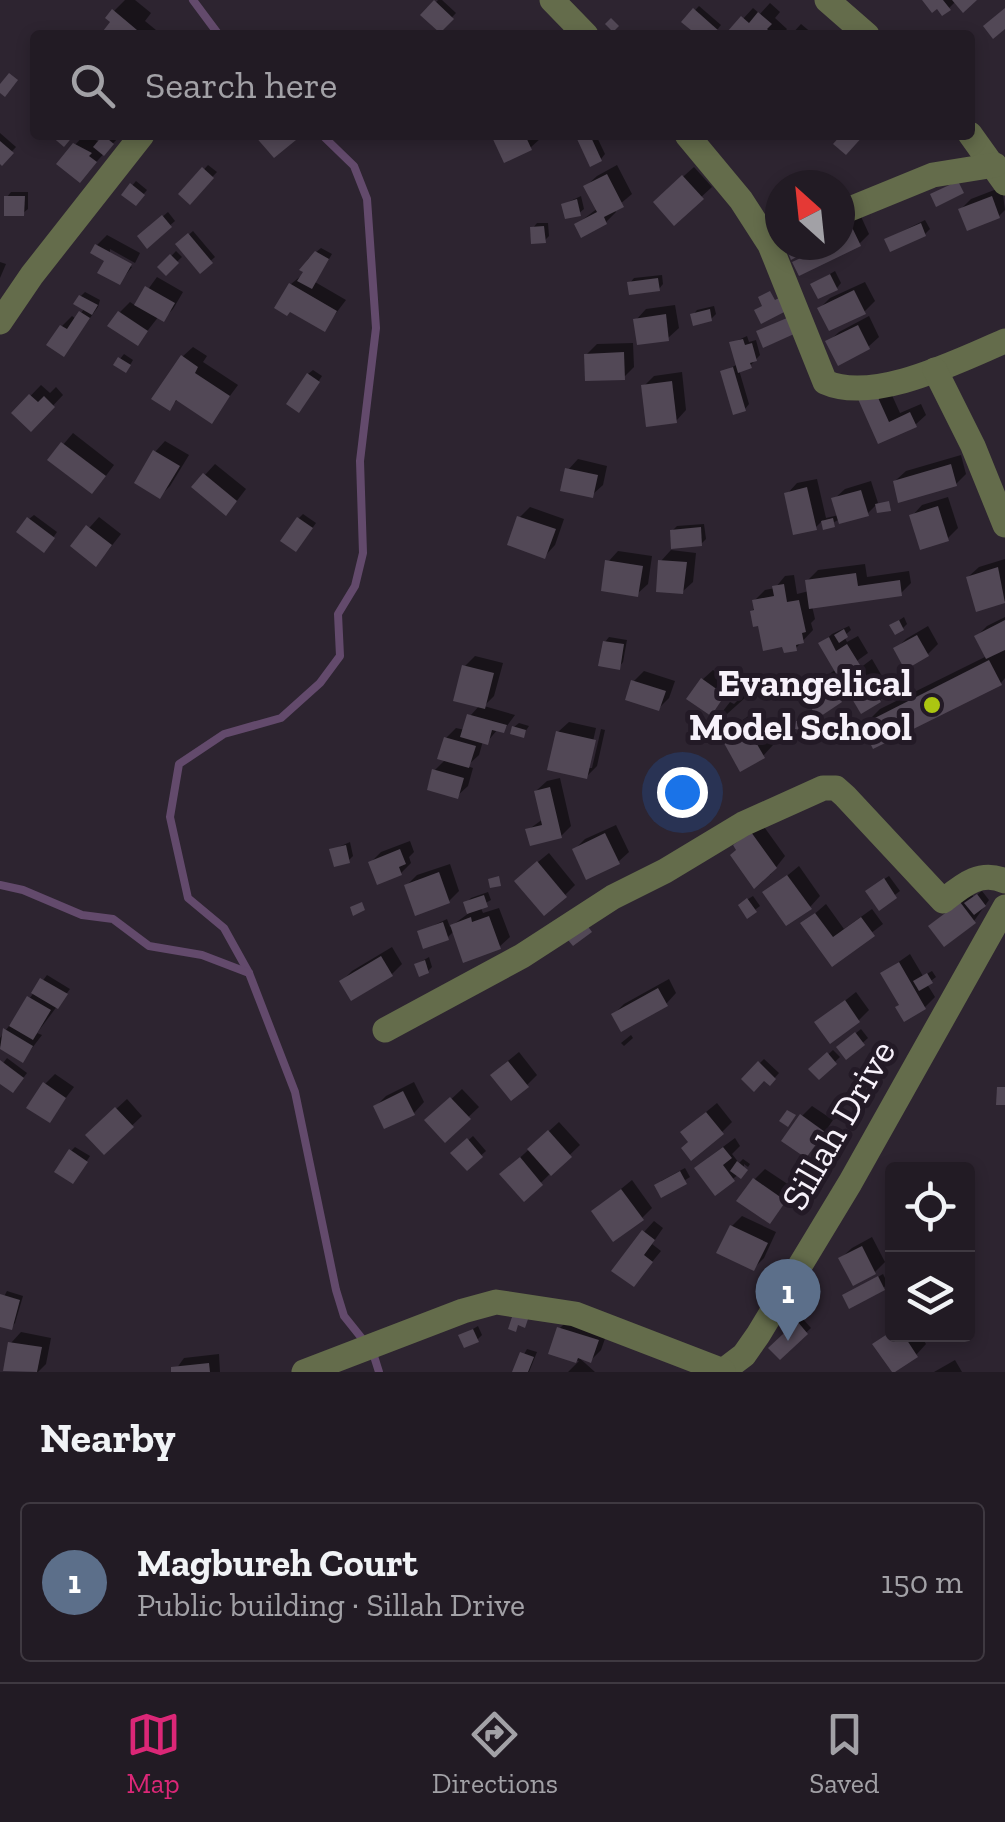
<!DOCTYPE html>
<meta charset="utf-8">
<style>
body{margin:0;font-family:"Zilla Slab",serif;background:#2e2831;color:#f1f3f6}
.controls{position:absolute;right:30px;bottom:30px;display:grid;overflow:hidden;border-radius:10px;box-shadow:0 5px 15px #0003}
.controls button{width:90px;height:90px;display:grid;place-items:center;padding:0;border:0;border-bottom:2px solid #3f3941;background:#221b24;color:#f1f3f6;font:50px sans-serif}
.compass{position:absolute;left:765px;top:170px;width:90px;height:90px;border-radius:50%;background:#221b24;box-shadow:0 5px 15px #0003;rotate:333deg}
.you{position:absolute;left:682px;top:792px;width:35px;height:35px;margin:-25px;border:8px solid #fff;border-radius:50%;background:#1a73e8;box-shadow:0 0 0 15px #1a73e833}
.badge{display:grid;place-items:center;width:65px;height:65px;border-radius:50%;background:#db2777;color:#fff;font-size:32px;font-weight:700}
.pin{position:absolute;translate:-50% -82px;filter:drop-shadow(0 2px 5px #0008)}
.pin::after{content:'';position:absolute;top:52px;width:35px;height:30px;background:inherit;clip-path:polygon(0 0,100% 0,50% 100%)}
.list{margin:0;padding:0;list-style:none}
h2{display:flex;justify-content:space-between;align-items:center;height:130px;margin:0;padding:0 40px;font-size:42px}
h2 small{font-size:32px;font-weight:400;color:#a2a1a6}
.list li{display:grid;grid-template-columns:65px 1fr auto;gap:30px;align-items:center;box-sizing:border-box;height:160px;margin:0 20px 20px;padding:0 20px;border:2px solid #3f3941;border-radius:10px}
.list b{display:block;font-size:38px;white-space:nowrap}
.list p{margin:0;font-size:32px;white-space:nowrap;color:#a2a1a6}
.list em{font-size:32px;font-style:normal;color:#a2a1a6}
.icon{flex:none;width:55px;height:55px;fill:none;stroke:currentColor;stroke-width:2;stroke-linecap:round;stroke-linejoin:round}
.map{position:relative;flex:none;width:1005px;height:1372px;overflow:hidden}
.search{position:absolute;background:#221b24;box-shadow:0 5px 15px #0003;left:30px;right:30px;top:30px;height:110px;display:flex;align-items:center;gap:25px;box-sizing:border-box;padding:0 35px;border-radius:10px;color:#a2a1a6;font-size:38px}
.sheet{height:310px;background:#221b24}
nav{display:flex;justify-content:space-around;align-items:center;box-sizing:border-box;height:140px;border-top:2px solid #3f3941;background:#221b24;font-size:28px;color:#a2a1a6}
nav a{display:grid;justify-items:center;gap:5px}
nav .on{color:#db2777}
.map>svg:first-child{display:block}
.shadow{fill:#0007}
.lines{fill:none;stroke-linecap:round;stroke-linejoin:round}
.stream{stroke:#634a6c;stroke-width:8}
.building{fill:#524856}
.minor{stroke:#646c4b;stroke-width:25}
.poi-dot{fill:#acc611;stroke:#231a26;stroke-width:4}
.labels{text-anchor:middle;stroke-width:10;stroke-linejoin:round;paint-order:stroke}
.poi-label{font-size:38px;font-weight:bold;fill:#f7f1fa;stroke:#231a26;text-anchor:end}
.street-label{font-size:38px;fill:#f7f1fa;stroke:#231a26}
</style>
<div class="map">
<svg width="1005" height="1372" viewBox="0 0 1005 1372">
<rect width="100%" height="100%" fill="#2d2430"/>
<!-- shadow -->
<g class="shadow">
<path d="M 125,0 L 135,0 L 151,13 L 145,21 L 162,35 L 103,35 L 114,22 L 114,11 Z"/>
<path d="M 438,0 L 442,0 L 456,13 L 440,30 L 424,15 Z"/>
<path d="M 925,0 L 973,0 L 956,1 L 949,8 Z"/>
<path d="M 770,3 L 780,12 L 775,18 L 787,29 L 782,35 L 735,35 L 731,32 L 753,8 L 760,14 Z"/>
<path d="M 699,6 L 721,25 L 713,35 L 701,35 L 685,21 Z"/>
<path d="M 801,24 L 813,34 L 812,35 L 791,35 Z"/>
<path d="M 0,133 L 16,147 L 2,162 L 0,161 Z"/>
<path d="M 84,135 L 100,142 L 106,135 L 117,139 L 90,169 L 75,145 Z"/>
<path d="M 494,135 L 539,135 L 541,138 L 530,148 Z"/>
<path d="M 584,135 L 596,135 L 605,154 L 601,159 L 580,139 Z"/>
<path d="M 208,165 L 217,172 L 190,201 L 182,194 Z"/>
<path d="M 617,165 L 632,194 L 614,209 L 616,212 L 606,222 L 577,224 L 598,208 L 586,186 L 597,176 Z"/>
<path d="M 694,167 L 712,187 L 674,222 L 666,192 Z"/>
<path d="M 136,181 L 147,190 L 136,203 L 125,194 Z"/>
<path d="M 1002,187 L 1005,210 L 999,216 L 961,209 L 971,199 Z"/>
<path d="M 11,192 L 28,192 L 28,209 L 23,213 L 7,197 Z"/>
<path d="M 581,196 L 584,209 L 579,213 L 564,204 Z"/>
<path d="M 858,210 L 869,234 L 859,244 L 795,263 L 821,245 L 840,245 L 840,219 Z"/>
<path d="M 168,212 L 175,221 L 147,245 L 140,236 Z"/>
<path d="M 925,220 L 930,229 L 925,234 L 887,239 Z"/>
<path d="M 537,223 L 548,223 L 549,236 L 545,240 L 533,228 Z"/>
<path d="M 193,231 L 215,257 L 200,270 L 178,244 Z"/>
<path d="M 107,235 L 140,253 L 135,263 L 110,249 L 110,255 L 132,267 L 120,282 L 97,245 Z"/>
<path d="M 321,248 L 332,254 L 315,282 L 346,300 L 324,329 L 290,310 L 277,308 L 291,284 L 307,271 L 302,269 L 308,259 Z"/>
<path d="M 176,251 L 182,257 L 166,272 L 161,267 Z"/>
<path d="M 0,262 L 6,264 L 0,278 Z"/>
<path d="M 835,271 L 841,283 L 837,288 L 813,284 Z"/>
<path d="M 662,275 L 663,284 L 659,289 L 630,283 L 634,278 Z"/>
<path d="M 157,277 L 183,292 L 173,309 L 163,319 L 159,316 L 138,343 L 120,312 L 130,302 L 136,306 Z"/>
<path d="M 865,282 L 875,301 L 864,312 L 820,308 L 830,298 Z"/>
<path d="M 85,292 L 100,300 L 98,307 L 64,354 L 62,326 L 72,316 L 76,319 L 85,308 L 81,296 Z"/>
<path d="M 675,305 L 679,328 L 668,338 L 636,320 L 646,309 Z"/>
<path d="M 714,306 L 716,314 L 711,319 L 693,315 L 697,310 Z"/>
<path d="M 869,316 L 879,337 L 868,347 L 828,342 L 839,332 Z"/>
<path d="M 747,336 L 749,342 L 756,340 L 760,355 L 750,366 L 739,370 L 749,404 L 745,409 L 723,372 L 738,364 L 732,343 Z"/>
<path d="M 633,343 L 634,367 L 624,377 L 586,355 L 597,344 Z"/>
<path d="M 193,347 L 207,356 L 203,362 L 238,385 L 212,420 L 178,399 L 169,408 L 182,357 Z"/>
<path d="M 124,354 L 133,360 L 130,365 L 120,359 Z"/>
<path d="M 313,370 L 322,376 L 303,405 L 308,374 Z"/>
<path d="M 682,372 L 686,410 L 676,421 L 644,386 L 654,376 Z"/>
<path d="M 886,382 L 900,413 L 921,404 L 926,415 L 915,425 L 879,441 L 871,389 Z"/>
<path d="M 41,385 L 50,393 L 56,387 L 63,395 L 31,429 L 14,413 Z"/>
<path d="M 73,433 L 114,465 L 102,481 L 51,459 Z"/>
<path d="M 165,441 L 189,455 L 170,486 L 160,496 L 155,452 Z"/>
<path d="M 961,455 L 966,474 L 956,484 L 895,481 L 906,471 Z"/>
<path d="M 578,459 L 607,466 L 603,485 L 592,495 L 568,470 Z"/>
<path d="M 215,464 L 246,489 L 236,502 L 194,487 Z"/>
<path d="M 817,479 L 826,518 L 839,515 L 834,499 L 845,489 L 871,481 L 878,503 L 867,514 L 840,519 L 825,527 L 823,520 L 815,528 L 787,494 L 797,483 Z"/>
<path d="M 948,497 L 958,528 L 947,539 L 912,516 L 922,505 Z"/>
<path d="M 530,507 L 564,519 L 555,545 L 545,556 L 520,517 Z"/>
<path d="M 303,514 L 316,523 L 300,545 L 299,518 Z"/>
<path d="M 34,515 L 57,532 L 48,545 L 29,519 Z"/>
<path d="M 99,517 L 121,534 L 106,553 L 73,546 Z"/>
<path d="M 704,524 L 706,539 L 701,544 L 672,531 L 677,526 Z"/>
<path d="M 671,550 L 696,553 L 693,582 L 682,592 L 661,561 Z"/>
<path d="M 618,551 L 652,556 L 648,584 L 637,594 L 608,562 Z"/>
<path d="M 1005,559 L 1005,601 L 978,609 L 968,577 L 979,567 Z"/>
<path d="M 865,564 L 867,577 L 909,571 L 911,583 L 901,593 L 812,606 L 815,619 L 811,623 L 813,630 L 796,648 L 760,623 L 752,611 L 756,607 L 755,600 L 765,590 L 775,588 L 785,576 L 794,575 L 797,594 L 809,591 L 807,581 L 818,570 Z"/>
<path d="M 904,617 L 907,624 L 903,628 L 892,625 Z"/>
<path d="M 1005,617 L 1005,678 L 1001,683 L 864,725 L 880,709 L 987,656 L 977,636 L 987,626 Z"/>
<path d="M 849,626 L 851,630 L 844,636 L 847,642 L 858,636 L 868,653 L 840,673 L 844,680 L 872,659 L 890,690 L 880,700 L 850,691 L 841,700 L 804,693 L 836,669 L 821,644 L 832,634 Z"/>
<path d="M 928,626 L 938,644 L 928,654 L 896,649 L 906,639 Z"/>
<path d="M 609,637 L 627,640 L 623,662 L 619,667 L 605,642 Z"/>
<path d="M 475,656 L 503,663 L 494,696 L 484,706 L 515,715 L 504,730 L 498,729 L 487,742 L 483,741 L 479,755 L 467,766 L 473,768 L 468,786 L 457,796 L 435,770 L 446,759 L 446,738 L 456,728 L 465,730 L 470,716 L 480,705 L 465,666 Z"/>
<path d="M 713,670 L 733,684 L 710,712 L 702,680 Z"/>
<path d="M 644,671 L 675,681 L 669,698 L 659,708 L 634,681 Z"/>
<path d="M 744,694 L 746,697 L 727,714 L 723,711 L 730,702 L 734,704 Z"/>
<path d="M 754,712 L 773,745 L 763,756 L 722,735 Z"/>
<path d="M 569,722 L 596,728 L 587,768 L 592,768 L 601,729 L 605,730 L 597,766 L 587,776 L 558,732 Z"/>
<path d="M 519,723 L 529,726 L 523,735 L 514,727 Z"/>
<path d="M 560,778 L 571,826 L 561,836 L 528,830 L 543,819 L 536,791 L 547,781 Z"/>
<path d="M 762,824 L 785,856 L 770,875 L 736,845 Z"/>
<path d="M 616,825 L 629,852 L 618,862 L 575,849 L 585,839 Z"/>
<path d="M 410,841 L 414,852 L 409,857 L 411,863 L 401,873 L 371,862 L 381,852 Z"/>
<path d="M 350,842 L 353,856 L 349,860 L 332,850 Z"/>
<path d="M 549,853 L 575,885 L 565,895 L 527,871 Z"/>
<path d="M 450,864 L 459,891 L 449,901 L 407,885 L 417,875 Z"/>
<path d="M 799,866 L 820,896 L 810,907 L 766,893 Z"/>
<path d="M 889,876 L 900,891 L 879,907 L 872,887 Z"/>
<path d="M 982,891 L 989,900 L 974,921 L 931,926 L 971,894 L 974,897 Z"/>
<path d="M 488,892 L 491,900 L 480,906 L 483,913 L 499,908 L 510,937 L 499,947 L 454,931 L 448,937 L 420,932 L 447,919 L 450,927 L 469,913 L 466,903 L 471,898 Z"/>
<path d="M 753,896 L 760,906 L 748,915 L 745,901 Z"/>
<path d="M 826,904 L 844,929 L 872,909 L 883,924 L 832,963 L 804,923 Z"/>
<path d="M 392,947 L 402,964 L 392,974 L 342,981 L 352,971 Z"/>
<path d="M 910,954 L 923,976 L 932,971 L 936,977 L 927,984 L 935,997 L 925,1007 L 902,1005 L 883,973 Z"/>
<path d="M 429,957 L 432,967 L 428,971 L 417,964 Z"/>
<path d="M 47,975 L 70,989 L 37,1033 L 42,1035 L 23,1060 L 0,1046 L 0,1038 Z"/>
<path d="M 669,979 L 676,993 L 666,1004 L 614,1014 L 624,1004 Z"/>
<path d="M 856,992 L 869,1010 L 859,1020 L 818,1022 Z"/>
<path d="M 861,1029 L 868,1038 L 847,1057 L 839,1047 Z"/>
<path d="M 631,1035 L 633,1038 L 624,1046 L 621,1043 Z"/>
<path d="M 833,1050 L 840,1057 L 819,1077 L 812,1069 Z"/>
<path d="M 519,1052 L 537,1075 L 527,1085 L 503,1065 Z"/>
<path d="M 7,1058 L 27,1073 L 17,1086 L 0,1081 L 0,1067 Z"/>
<path d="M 764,1059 L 779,1073 L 770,1083 L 764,1078 L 744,1079 Z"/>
<path d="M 55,1074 L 74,1087 L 49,1120 L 45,1084 Z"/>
<path d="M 414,1082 L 424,1102 L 414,1113 L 376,1106 L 386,1096 Z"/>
<path d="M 462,1089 L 479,1107 L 445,1139 L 428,1121 Z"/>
<path d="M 127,1099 L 142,1116 L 104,1152 L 88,1135 Z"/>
<path d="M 717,1103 L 732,1122 L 722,1132 L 691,1141 L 694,1122 Z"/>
<path d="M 812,1106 L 833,1120 L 816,1145 L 802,1116 Z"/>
<path d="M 559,1122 L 580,1145 L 524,1199 L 513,1164 Z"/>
<path d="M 473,1136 L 486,1151 L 467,1168 L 454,1153 Z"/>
<path d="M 735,1138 L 740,1146 L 732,1154 L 739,1163 L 743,1159 L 750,1164 L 748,1167 L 744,1164 L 744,1170 L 715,1193 L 708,1158 Z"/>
<path d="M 75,1147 L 90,1156 L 77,1176 L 71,1151 Z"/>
<path d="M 685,1168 L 690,1177 L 662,1195 L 661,1181 Z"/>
<path d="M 765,1169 L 795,1189 L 770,1221 L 755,1179 Z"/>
<path d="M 632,1180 L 652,1208 L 642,1218 L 594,1211 Z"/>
<path d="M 742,1216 L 776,1232 L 764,1258 L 754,1268 L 732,1226 Z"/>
<path d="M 654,1221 L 663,1228 L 652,1244 L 661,1251 L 634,1284 L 644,1232 Z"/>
<path d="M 872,1237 L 885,1262 L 875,1272 L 841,1258 L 852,1248 Z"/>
<path d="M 883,1274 L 888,1284 L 883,1288 L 845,1296 Z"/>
<path d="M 7,1291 L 23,1296 L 15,1323 L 11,1328 L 0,1324 L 0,1304 Z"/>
<path d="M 570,1318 L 608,1330 L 601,1350 L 591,1360 L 576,1355 L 595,1372 L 568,1372 L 579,1361 L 551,1352 L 560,1328 Z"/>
<path d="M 803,1319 L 811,1328 L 780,1357 L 772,1348 Z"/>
<path d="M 478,1326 L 482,1335 L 477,1340 L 461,1336 Z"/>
<path d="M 892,1330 L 892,1334 L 920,1334 L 926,1344 L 916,1355 L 876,1344 Z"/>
<path d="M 21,1332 L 51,1338 L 46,1364 L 38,1372 L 6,1369 L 11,1343 Z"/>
<path d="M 527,1349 L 537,1352 L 529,1372 L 514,1372 Z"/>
<path d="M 219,1354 L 220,1372 L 174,1372 L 184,1358 Z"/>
<path d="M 955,1360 L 962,1372 L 934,1372 Z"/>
</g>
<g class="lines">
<!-- stream -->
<g class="stream">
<path d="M 193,0 L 219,35"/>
<path d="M 322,135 L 354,166 L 367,199 L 376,328 L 360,461 L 363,553 L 355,586 L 338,614 L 340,656 L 320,683 L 281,718 L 224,734 L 179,764 L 170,817 L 188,898 L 224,928 L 249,973 L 295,1092 L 336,1290 L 344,1316 L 364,1341"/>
<path d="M 0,885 L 23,890 L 82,915 L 113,919 L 149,946 L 202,955 L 249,973"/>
<path d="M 373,1353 L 379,1372"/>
</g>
</g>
<!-- building -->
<g class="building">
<path d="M 434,0 L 454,19 L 440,33 L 420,15 Z"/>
<path d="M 922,0 L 943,0 L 951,10 L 942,16 L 937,9 L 932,13 Z"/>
<path d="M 952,0 L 977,0 L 963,13 Z"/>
<path d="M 693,8 L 719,31 L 715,35 L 697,35 L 681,22 Z"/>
<path d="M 1005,8 L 1005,29 L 993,39 L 983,26 Z"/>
<path d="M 112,9 L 137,30 L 133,35 L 100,35 L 110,22 L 105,18 Z"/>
<path d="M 758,12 L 772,24 L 767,29 L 773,35 L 731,35 L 727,32 L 741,16 L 749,23 Z"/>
<path d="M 611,18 L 619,26 L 613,32 L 605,24 Z"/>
<path d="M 9,73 L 18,80 L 5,97 L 0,93 L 0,84 Z"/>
<path d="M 50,135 L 74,135 L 64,147 Z"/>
<path d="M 103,135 L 114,144 L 104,156 L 93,147 Z"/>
<path d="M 254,135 L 291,135 L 296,140 L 274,158 Z"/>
<path d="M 491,135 L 525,135 L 532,150 L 504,163 Z"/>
<path d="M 585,135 L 590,135 L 602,161 L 590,167 L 577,139 Z"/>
<path d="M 841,135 L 864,135 L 846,155 L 833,144 Z"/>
<path d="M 0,141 L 14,153 L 2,166 L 0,164 Z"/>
<path d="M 73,143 L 92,153 L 89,156 L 97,162 L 80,183 L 56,164 Z"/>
<path d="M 202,167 L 214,178 L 190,205 L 178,194 Z"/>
<path d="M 607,174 L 624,207 L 604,217 L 607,224 L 581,238 L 574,224 L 597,212 L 583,186 Z"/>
<path d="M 682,175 L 704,199 L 674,226 L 653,202 Z"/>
<path d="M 958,181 L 964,193 L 936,207 L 930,194 Z"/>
<path d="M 130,183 L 145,195 L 136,206 L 121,195 Z"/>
<path d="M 4,196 L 25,196 L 24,216 L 4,216 Z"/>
<path d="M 992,196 L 1000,218 L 967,231 L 958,209 Z"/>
<path d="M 577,199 L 581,216 L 565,219 L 561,204 Z"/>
<path d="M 162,215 L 172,227 L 147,249 L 137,236 Z"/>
<path d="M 848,219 L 861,246 L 799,276 L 792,262 L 820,249 L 818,245 L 840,245 L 840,222 Z"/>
<path d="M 921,223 L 926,236 L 890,252 L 884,239 Z"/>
<path d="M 544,226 L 546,243 L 531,244 L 530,227 Z"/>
<path d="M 188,233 L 213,263 L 200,274 L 175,244 Z"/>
<path d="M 95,244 L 132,264 L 120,285 L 97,273 L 104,261 L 90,253 Z"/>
<path d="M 795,245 L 800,255 L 791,260 L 786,248 Z"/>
<path d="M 315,251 L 329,259 L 312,289 L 297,281 L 303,272 L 299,270 Z"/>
<path d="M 170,254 L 179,263 L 166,276 L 157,267 Z"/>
<path d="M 830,274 L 838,290 L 818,299 L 810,284 Z"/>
<path d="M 658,278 L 660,291 L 629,295 L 627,282 Z"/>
<path d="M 289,283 L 337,311 L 325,332 L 290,312 L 287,316 L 274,308 Z"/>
<path d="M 145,286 L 175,303 L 164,322 L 134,305 Z"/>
<path d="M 854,290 L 866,314 L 829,331 L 817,308 Z"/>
<path d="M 770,291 L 775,300 L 783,296 L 790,309 L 761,324 L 754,310 L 762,306 L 758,297 Z"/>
<path d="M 79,295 L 98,305 L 92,315 L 73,304 Z"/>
<path d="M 710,309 L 712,321 L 693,326 L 690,314 Z"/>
<path d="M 79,311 L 90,318 L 64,357 L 46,345 L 60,325 L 67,329 Z"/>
<path d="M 118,311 L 148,331 L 138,346 L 107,326 Z"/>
<path d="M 666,314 L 669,341 L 637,345 L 633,319 Z"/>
<path d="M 787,318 L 794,334 L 763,348 L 756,331 Z"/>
<path d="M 858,325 L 870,349 L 838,366 L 825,341 Z"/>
<path d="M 743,339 L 745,345 L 752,343 L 757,361 L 750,363 L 752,368 L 738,373 L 729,342 Z"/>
<path d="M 624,352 L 625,380 L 585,381 L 584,354 Z"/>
<path d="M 181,355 L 198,367 L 195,373 L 230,396 L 212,424 L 176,400 L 170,411 L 151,399 Z"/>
<path d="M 118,357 L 131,365 L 126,373 L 113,365 Z"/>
<path d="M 733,367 L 746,411 L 733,415 L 720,371 Z"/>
<path d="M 307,373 L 320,382 L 299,413 L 286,404 Z"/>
<path d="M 672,381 L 677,423 L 646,427 L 641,385 Z"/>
<path d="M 875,391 L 889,422 L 910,412 L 917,427 L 878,444 L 858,399 Z"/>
<path d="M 29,394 L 38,402 L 44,396 L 55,407 L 31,432 L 11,413 Z"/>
<path d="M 61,442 L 106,476 L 92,494 L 47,460 Z"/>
<path d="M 153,450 L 180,466 L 160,499 L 134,483 Z"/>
<path d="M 951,464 L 957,486 L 898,503 L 893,481 Z"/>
<path d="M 565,468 L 598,475 L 593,498 L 560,491 Z"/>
<path d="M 203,473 L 237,501 L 226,516 L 191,487 Z"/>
<path d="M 807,487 L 817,530 L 793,535 L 784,493 Z"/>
<path d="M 861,490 L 869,516 L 839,524 L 831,498 Z"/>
<path d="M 889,501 L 891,511 L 877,513 L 875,504 Z"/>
<path d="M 938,506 L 949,541 L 920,550 L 909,515 Z"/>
<path d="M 517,516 L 556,529 L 545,559 L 507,545 Z"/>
<path d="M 27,517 L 55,538 L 44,553 L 16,532 Z"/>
<path d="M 297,517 L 313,528 L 296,552 L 280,541 Z"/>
<path d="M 833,518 L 835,527 L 823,530 L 821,521 Z"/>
<path d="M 86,525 L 112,545 L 96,567 L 70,546 Z"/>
<path d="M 701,527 L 702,546 L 671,549 L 670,530 Z"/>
<path d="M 605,560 L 643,566 L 638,597 L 601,591 Z"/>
<path d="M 658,560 L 687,562 L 683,594 L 656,592 Z"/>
<path d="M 998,567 L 1005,603 L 976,612 L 966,577 Z"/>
<path d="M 856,573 L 858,586 L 900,580 L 902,596 L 809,609 L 805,580 Z"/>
<path d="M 784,584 L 787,602 L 799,600 L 806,632 L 802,633 L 804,643 L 796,645 L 797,651 L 784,653 L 782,647 L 763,651 L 758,626 L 753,627 L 750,611 L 754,610 L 752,600 L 774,596 L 772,586 Z"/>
<path d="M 899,620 L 904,630 L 895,635 L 889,625 Z"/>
<path d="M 1005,620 L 1005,650 L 986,659 L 974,636 Z"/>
<path d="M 844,629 L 848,637 L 839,643 L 834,635 Z"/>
<path d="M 917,635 L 929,656 L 905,670 L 893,648 Z"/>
<path d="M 829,637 L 836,651 L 847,644 L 860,665 L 838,677 L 818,643 Z"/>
<path d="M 603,641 L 624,644 L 620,670 L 598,666 Z"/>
<path d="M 989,660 L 1002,685 L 873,749 L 861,725 Z"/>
<path d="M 462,665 L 494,673 L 485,709 L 453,701 Z"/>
<path d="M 862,668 L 881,702 L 861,714 L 841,680 Z"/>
<path d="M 826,677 L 842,702 L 818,718 L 801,693 Z"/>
<path d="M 701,678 L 725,695 L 711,716 L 686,699 Z"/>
<path d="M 631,680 L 666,691 L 659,711 L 625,700 Z"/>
<path d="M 467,714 L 507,725 L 504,733 L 492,730 L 488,745 L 460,737 Z"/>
<path d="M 743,720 L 765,758 L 740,772 L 719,734 Z"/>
<path d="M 796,721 L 807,722 L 806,731 L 795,729 Z"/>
<path d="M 512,726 L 526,730 L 524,738 L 510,734 Z"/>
<path d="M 556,731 L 596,740 L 587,779 L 547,770 Z"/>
<path d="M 444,737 L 476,746 L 469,768 L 437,759 Z"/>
<path d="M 432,769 L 464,778 L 458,799 L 427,790 Z"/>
<path d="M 550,787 L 562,838 L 530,846 L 525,829 L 542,825 L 534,791 Z"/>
<path d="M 751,832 L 777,868 L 754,889 L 730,855 L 736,850 L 733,845 Z"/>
<path d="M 605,833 L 620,864 L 586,880 L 572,849 Z"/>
<path d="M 346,845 L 350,863 L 334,867 L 329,849 Z"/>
<path d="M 400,849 L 406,864 L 399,867 L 402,875 L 377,885 L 368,862 Z"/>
<path d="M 537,861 L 567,897 L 544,916 L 514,881 Z"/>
<path d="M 439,872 L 450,903 L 415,916 L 404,885 Z"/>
<path d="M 787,875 L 812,909 L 786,926 L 762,892 Z"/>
<path d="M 499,876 L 501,886 L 490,888 L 488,879 Z"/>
<path d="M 884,878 L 897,898 L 879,911 L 865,891 Z"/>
<path d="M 977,894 L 986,906 L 974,915 L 964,903 Z"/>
<path d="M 484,895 L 488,907 L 467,914 L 463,902 Z"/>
<path d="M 747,898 L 757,912 L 747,919 L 738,905 Z"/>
<path d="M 362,902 L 365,910 L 353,916 L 350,907 Z"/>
<path d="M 960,902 L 976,923 L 944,947 L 928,926 Z"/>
<path d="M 815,913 L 833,937 L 861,917 L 875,936 L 832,967 L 800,923 Z"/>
<path d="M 489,916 L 501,949 L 463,963 L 450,925 L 471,917 L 472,922 Z"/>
<path d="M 584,921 L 592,932 L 573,946 L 568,940 Z"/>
<path d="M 443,922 L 449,940 L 423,949 L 417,931 Z"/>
<path d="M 381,956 L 393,976 L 351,1001 L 339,981 Z"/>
<path d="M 425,960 L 429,973 L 419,977 L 414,964 Z"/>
<path d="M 899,962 L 926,1009 L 904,1022 L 895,1007 L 899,1005 L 880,973 Z"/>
<path d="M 927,973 L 933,983 L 919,991 L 913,981 Z"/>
<path d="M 40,978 L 68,994 L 58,1009 L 31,993 Z"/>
<path d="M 658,988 L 668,1006 L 621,1032 L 611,1014 Z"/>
<path d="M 27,996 L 51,1010 L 33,1040 L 9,1026 Z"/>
<path d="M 845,1000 L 860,1022 L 830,1044 L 814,1022 Z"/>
<path d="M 3,1028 L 33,1046 L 23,1063 L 0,1049 Z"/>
<path d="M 855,1032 L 865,1045 L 846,1060 L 836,1047 Z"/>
<path d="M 827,1052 L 837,1064 L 819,1080 L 808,1069 Z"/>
<path d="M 0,1060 L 24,1078 L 13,1093 L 0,1084 Z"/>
<path d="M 508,1061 L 529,1087 L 511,1101 L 490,1075 Z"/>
<path d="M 758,1061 L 776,1079 L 770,1086 L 764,1081 L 754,1092 L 741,1079 Z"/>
<path d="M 43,1082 L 66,1098 L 50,1123 L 26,1108 Z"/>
<path d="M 997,1087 L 1005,1087 L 1005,1105 L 996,1105 Z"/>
<path d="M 403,1091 L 415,1115 L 384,1129 L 373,1106 Z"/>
<path d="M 450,1097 L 471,1119 L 445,1143 L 424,1120 Z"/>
<path d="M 115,1107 L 134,1127 L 104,1155 L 85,1135 Z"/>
<path d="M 787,1110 L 796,1115 L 788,1127 L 779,1121 Z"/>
<path d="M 706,1112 L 724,1134 L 691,1161 L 681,1148 L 688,1142 L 680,1132 Z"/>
<path d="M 800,1114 L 825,1132 L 806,1158 L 781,1141 Z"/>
<path d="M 548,1130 L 572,1157 L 551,1176 L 527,1149 Z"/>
<path d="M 467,1138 L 483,1157 L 467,1171 L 450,1153 Z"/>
<path d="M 723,1147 L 732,1158 L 723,1165 L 735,1181 L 715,1196 L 694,1168 Z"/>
<path d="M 69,1149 L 88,1162 L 73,1184 L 54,1172 Z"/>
<path d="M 520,1157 L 543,1185 L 524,1202 L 499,1174 Z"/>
<path d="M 737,1161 L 748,1170 L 741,1179 L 730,1171 Z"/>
<path d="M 680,1171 L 687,1184 L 661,1198 L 654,1185 Z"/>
<path d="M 753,1178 L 786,1201 L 770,1224 L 736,1201 Z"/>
<path d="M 621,1189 L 644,1220 L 613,1242 L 591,1211 Z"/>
<path d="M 730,1225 L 768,1243 L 754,1271 L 716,1253 Z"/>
<path d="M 642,1230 L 655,1240 L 644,1255 L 653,1262 L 634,1287 L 611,1271 Z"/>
<path d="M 862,1246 L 876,1274 L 853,1286 L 838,1258 Z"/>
<path d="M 878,1276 L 885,1290 L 849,1309 L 842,1295 Z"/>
<path d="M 0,1294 L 20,1300 L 12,1330 L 0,1327 Z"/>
<path d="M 513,1314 L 528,1319 L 525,1328 L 518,1325 L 516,1332 L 508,1329 Z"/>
<path d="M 797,1321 L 808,1334 L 780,1360 L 768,1348 Z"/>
<path d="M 557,1327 L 599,1340 L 591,1363 L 578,1358 L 576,1363 L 548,1354 Z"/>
<path d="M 473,1329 L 479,1342 L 464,1348 L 458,1335 Z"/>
<path d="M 892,1331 L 892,1334 L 903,1334 L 918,1357 L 895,1372 L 892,1372 L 872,1344 Z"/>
<path d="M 8,1342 L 42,1347 L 37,1372 L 3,1371 Z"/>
<path d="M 520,1352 L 534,1357 L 528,1372 L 512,1372 Z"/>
<path d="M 209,1363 L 210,1372 L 171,1372 L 171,1367 Z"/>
</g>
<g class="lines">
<!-- minor -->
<g class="minor">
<path d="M 552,0 L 586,35"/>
<path d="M 827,0 L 867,35"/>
<path d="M 970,134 L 1005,183"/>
<path d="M 687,135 L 741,200 L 770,245 L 825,382 C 874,404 958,361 1005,341"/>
<path d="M 840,213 L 933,175 L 995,165"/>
<path d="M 0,322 L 32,275 L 142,135"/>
<path d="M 935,370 L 973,446 L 1005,525"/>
<path d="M 385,1030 L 522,956 L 613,897 L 665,871 L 743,824 L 823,788 L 836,788 L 845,796 L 943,901 C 963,885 980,870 1005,881"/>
<path d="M 723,1371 L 744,1355 L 758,1335 L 850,1183 L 1005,907"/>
<path d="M 304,1372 L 463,1311 L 496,1302 L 575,1314 L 723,1371"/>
</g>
</g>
<!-- markers -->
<circle class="poi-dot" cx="932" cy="705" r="10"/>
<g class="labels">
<!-- poi labels -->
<g class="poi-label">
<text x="912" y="696">Evangelical<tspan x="912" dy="44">Model School</tspan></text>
</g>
<!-- street labels -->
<g class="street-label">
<text transform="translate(838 1125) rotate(-60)" y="13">Sillah Drive</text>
</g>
</g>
</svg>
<div class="controls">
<button><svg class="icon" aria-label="locate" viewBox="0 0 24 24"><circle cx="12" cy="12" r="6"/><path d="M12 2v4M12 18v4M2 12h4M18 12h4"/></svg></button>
<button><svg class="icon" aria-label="layers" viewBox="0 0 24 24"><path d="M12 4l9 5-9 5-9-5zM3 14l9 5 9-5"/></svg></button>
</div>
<svg class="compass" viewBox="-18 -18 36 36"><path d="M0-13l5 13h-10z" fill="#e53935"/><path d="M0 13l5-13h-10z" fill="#a2a1a6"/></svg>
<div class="you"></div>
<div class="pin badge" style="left:788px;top:1341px;background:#5c6f8a">1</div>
<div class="search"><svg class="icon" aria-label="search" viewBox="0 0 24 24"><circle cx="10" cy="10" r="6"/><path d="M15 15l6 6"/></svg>Search here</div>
</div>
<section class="sheet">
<h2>Nearby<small></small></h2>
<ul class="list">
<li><span class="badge" style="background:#5c6f8a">1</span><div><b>Magbureh Court</b><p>Public building · Sillah Drive</p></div><em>150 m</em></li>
</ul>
</section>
<nav>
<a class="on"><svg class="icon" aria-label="map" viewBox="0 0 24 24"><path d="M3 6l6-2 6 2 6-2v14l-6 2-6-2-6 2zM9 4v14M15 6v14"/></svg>Map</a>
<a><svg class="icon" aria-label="directions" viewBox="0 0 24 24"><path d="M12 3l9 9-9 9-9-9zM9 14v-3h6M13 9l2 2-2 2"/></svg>Directions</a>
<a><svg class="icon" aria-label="saved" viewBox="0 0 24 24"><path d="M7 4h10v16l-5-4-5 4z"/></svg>Saved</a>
</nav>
